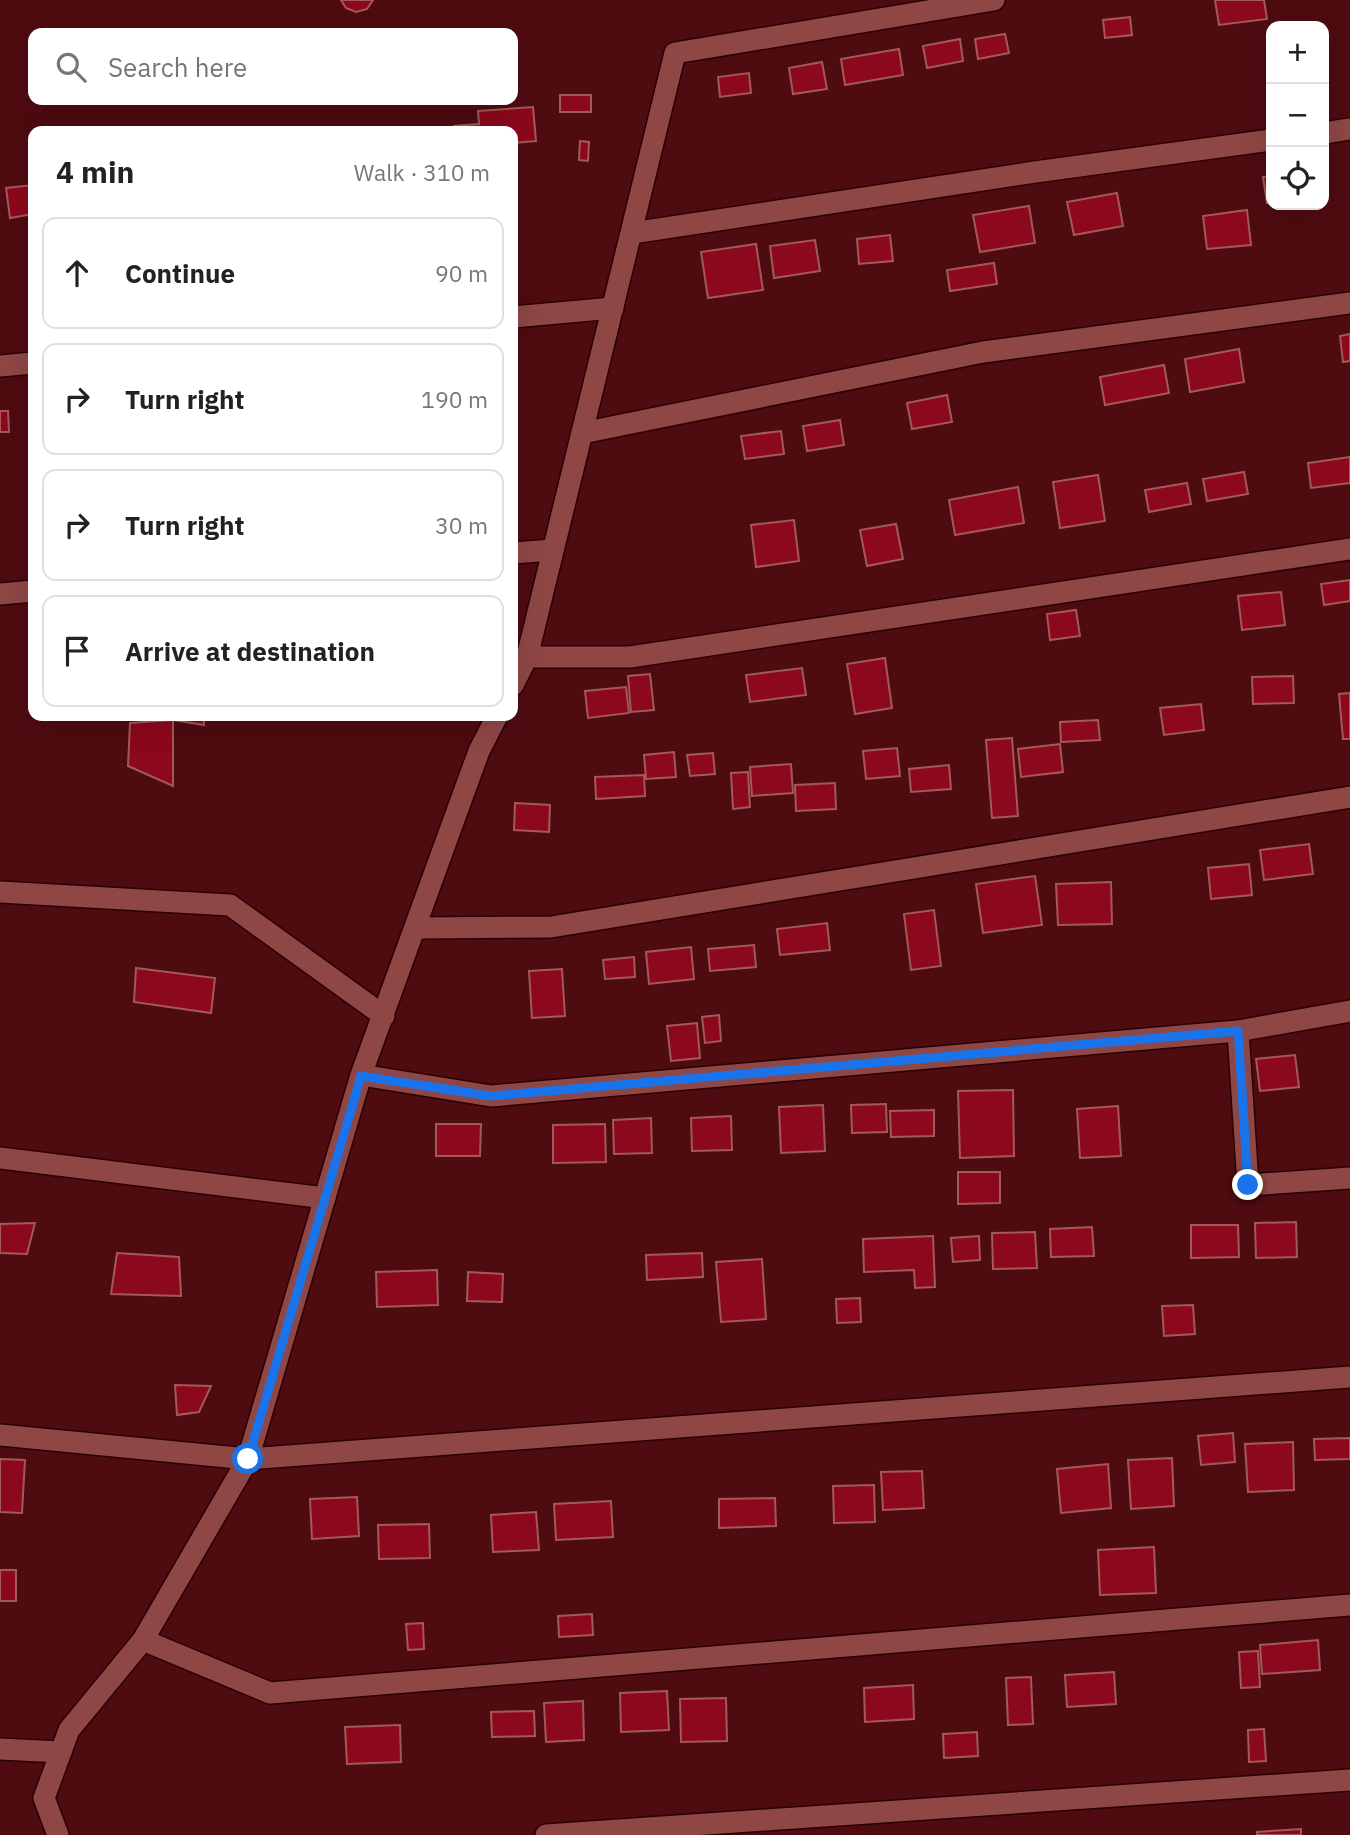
<!DOCTYPE html>
<meta charset="utf-8">
<style>
body{margin:0;font-family:"IBM Plex Sans",sans-serif;background:#f6f6f6;color:#222}
.controls{position:absolute;right:21px;top:21px;display:grid;overflow:hidden;border-radius:14px;box-shadow:0 7px 28px #0002}
.controls button{width:63px;height:63px;display:grid;place-items:center;padding:0;border:0;border-bottom:2px solid #e0e0e0;background:#fff;color:#222;font:35px sans-serif}
.stop{position:absolute;width:21px;height:21px;margin:-16px;border:5px solid #1a73e8;border-radius:50%;background:#fff}
.stop.end{background:#1a73e8;border-color:#fff;box-shadow:0 2px 7px #0008}
.list{margin:0;padding:0;list-style:none}
h2{display:flex;justify-content:space-between;align-items:center;height:91px;margin:0;padding:0 28px;font-size:30px}
h2 small{font-size:23px;font-weight:400;color:#767676}
.list li{display:grid;grid-template-columns:46px 1fr auto;gap:21px;align-items:center;box-sizing:border-box;height:112px;margin:0 14px 14px;padding:0 14px;border:2px solid #e0e0e0;border-radius:14px}
.list b{display:block;font-size:26px;white-space:nowrap}
.list em{font-size:23px;font-style:normal;color:#767676}
.icon{flex:none;width:38px;height:38px;fill:none;stroke:currentColor;stroke-width:2;stroke-linecap:round;stroke-linejoin:round}
.map{position:relative;flex:none;width:1350px;height:1835px;overflow:hidden}
.search{position:absolute;background:#fff;box-shadow:0 7px 28px #0002;left:28px;top:28px;width:490px;height:77px;display:flex;align-items:center;gap:18px;box-sizing:border-box;padding:0 24px;border-radius:14px;color:#767676;font-size:26px}
.panel{position:absolute;background:#fff;box-shadow:0 7px 28px #0002;left:28px;top:126px;width:490px;height:595px;border-radius:14px}
.map>svg:first-child{display:block}
.building{fill:#8c081c;stroke:#a35957;stroke-width:2}
.lines{fill:none;stroke-linecap:round;stroke-linejoin:round}
.street-casing{stroke:#2b0002;stroke-width:24}
.street{stroke:#8e4745;stroke-width:21}
.route{stroke:#1a73e8;stroke-width:9}
</style>
<div class="map">
<svg width="1350" height="1835" viewBox="0 0 1350 1835">
<rect width="100%" height="100%" fill="#4e0b10"/>
<!-- building -->
<g class="building">
<path d="M 341,0 L 373,0 L 367,9 L 356,12 L 346,8 Z"/>
<path d="M 1215,0 L 1264,0 L 1267,19 L 1219,25 Z"/>
<path d="M 1130,17 L 1132,35 L 1105,38 L 1103,20 Z"/>
<path d="M 1005,34 L 1009,53 L 978,59 L 975,39 Z"/>
<path d="M 960,39 L 963,61 L 927,68 L 923,46 Z"/>
<path d="M 899,49 L 903,75 L 845,85 L 841,59 Z"/>
<path d="M 822,62 L 827,89 L 793,94 L 789,68 Z"/>
<path d="M 749,73 L 751,93 L 720,97 L 718,77 Z"/>
<rect x="560" y="95" width="31" height="17"/>
<path d="M 533,107 L 536,141 L 513,143 L 513,131 L 454,131 L 454,126 L 479,124 L 478,111 Z"/>
<path d="M 580,141 L 589,142 L 588,161 L 579,160 Z"/>
<path d="M 1271,176 L 1271,202 L 1267,203 L 1263,177 Z"/>
<path d="M 33,185 L 33,214 L 10,218 L 6,188 Z"/>
<path d="M 1117,193 L 1123,226 L 1074,235 L 1067,202 Z"/>
<path d="M 1029,206 L 1035,243 L 980,252 L 973,215 Z"/>
<path d="M 1247,210 L 1251,245 L 1207,249 L 1203,216 Z"/>
<path d="M 890,235 L 893,261 L 859,264 L 857,239 Z"/>
<path d="M 815,240 L 820,271 L 774,278 L 770,246 Z"/>
<path d="M 756,244 L 763,290 L 708,298 L 701,252 Z"/>
<path d="M 994,263 L 997,284 L 950,291 L 947,270 Z"/>
<path d="M 1350,334 L 1350,361 L 1343,362 L 1340,336 Z"/>
<path d="M 1239,349 L 1244,382 L 1190,392 L 1185,359 Z"/>
<path d="M 1164,365 L 1169,393 L 1105,405 L 1100,377 Z"/>
<path d="M 947,395 L 952,422 L 912,429 L 907,403 Z"/>
<path d="M 0,411 L 8,411 L 9,432 L 0,432 Z"/>
<path d="M 840,420 L 844,445 L 807,451 L 803,426 Z"/>
<path d="M 781,431 L 784,454 L 745,459 L 741,436 Z"/>
<path d="M 1350,457 L 1350,483 L 1311,488 L 1308,463 Z"/>
<path d="M 1244,472 L 1248,494 L 1207,501 L 1203,479 Z"/>
<path d="M 1098,475 L 1105,521 L 1060,528 L 1053,482 Z"/>
<path d="M 1187,483 L 1191,504 L 1149,512 L 1145,490 Z"/>
<path d="M 1018,487 L 1024,523 L 955,535 L 949,500 Z"/>
<path d="M 794,520 L 799,561 L 756,567 L 751,525 Z"/>
<path d="M 896,524 L 903,559 L 867,566 L 860,530 Z"/>
<path d="M 1350,580 L 1350,601 L 1324,605 L 1321,584 Z"/>
<path d="M 1281,592 L 1285,625 L 1242,630 L 1238,596 Z"/>
<path d="M 1076,610 L 1080,636 L 1050,640 L 1047,614 Z"/>
<path d="M 885,658 L 892,708 L 855,714 L 847,664 Z"/>
<path d="M 802,668 L 806,695 L 750,702 L 746,675 Z"/>
<path d="M 650,674 L 654,710 L 631,712 L 628,676 Z"/>
<path d="M 1293,676 L 1294,703 L 1253,704 L 1252,677 Z"/>
<path d="M 626,687 L 629,713 L 588,718 L 585,691 Z"/>
<path d="M 1350,693 L 1350,739 L 1343,739 L 1339,694 Z"/>
<path d="M 1201,704 L 1204,730 L 1164,735 L 1160,708 Z"/>
<path d="M 174,716 L 204,716 L 204,725 L 173,720 Z"/>
<path d="M 173,720 L 173,786 L 128,766 L 130,723 Z"/>
<path d="M 1098,720 L 1100,740 L 1061,742 L 1060,722 Z"/>
<path d="M 1012,738 L 1018,816 L 992,818 L 986,740 Z"/>
<path d="M 1060,744 L 1063,772 L 1021,777 L 1018,749 Z"/>
<path d="M 897,748 L 900,776 L 866,779 L 863,751 Z"/>
<path d="M 674,752 L 676,777 L 646,779 L 644,755 Z"/>
<path d="M 713,753 L 715,774 L 690,776 L 687,755 Z"/>
<path d="M 791,764 L 793,793 L 752,796 L 750,767 Z"/>
<path d="M 949,765 L 951,789 L 911,792 L 909,769 Z"/>
<path d="M 748,772 L 750,807 L 733,809 L 731,773 Z"/>
<path d="M 644,775 L 645,796 L 596,799 L 595,777 Z"/>
<path d="M 835,783 L 836,809 L 796,811 L 795,785 Z"/>
<path d="M 515,803 L 550,805 L 549,832 L 514,830 Z"/>
<path d="M 1309,844 L 1313,874 L 1264,880 L 1260,850 Z"/>
<path d="M 1249,864 L 1252,895 L 1211,899 L 1208,868 Z"/>
<path d="M 1035,876 L 1042,925 L 983,933 L 976,884 Z"/>
<path d="M 1111,882 L 1112,924 L 1058,925 L 1056,884 Z"/>
<path d="M 934,910 L 941,966 L 911,970 L 904,914 Z"/>
<path d="M 827,923 L 830,950 L 780,955 L 777,929 Z"/>
<path d="M 754,945 L 756,967 L 710,971 L 708,949 Z"/>
<path d="M 691,947 L 694,979 L 649,984 L 646,952 Z"/>
<path d="M 634,957 L 635,977 L 605,979 L 603,960 Z"/>
<path d="M 136,968 L 215,978 L 211,1013 L 134,1002 Z"/>
<path d="M 562,969 L 565,1016 L 532,1018 L 529,971 Z"/>
<path d="M 719,1015 L 721,1041 L 705,1043 L 702,1017 Z"/>
<path d="M 697,1023 L 700,1058 L 671,1061 L 667,1026 Z"/>
<path d="M 1295,1055 L 1299,1087 L 1260,1091 L 1256,1059 Z"/>
<path d="M 1013,1090 L 1014,1156 L 960,1158 L 958,1091 Z"/>
<path d="M 886,1104 L 887,1132 L 852,1133 L 851,1105 Z"/>
<path d="M 823,1105 L 825,1151 L 781,1153 L 779,1107 Z"/>
<path d="M 1118,1106 L 1121,1156 L 1080,1158 L 1077,1109 Z"/>
<path d="M 934,1110 L 934,1136 L 891,1137 L 890,1111 Z"/>
<path d="M 731,1116 L 732,1150 L 692,1151 L 691,1118 Z"/>
<path d="M 651,1118 L 652,1153 L 614,1154 L 613,1120 Z"/>
<path d="M 436,1124 L 481,1124 L 480,1156 L 436,1156 Z"/>
<path d="M 605,1124 L 606,1162 L 553,1163 L 553,1125 Z"/>
<path d="M 958,1172 L 1000,1172 L 1000,1203 L 958,1204 Z"/>
<path d="M 1296,1222 L 1297,1257 L 1256,1258 L 1255,1223 Z"/>
<path d="M 35,1223 L 27,1254 L 0,1253 L 0,1224 Z"/>
<path d="M 1191,1225 L 1238,1225 L 1239,1257 L 1191,1258 Z"/>
<path d="M 1092,1227 L 1094,1256 L 1051,1257 L 1050,1229 Z"/>
<path d="M 1035,1232 L 1037,1268 L 993,1269 L 992,1233 Z"/>
<path d="M 933,1236 L 935,1287 L 915,1288 L 914,1270 L 864,1272 L 863,1239 Z"/>
<path d="M 979,1236 L 980,1260 L 953,1262 L 951,1238 Z"/>
<path d="M 117,1253 L 179,1257 L 181,1296 L 111,1294 Z"/>
<path d="M 702,1253 L 703,1277 L 647,1280 L 646,1255 Z"/>
<path d="M 762,1259 L 766,1319 L 721,1322 L 716,1262 Z"/>
<path d="M 437,1270 L 438,1305 L 377,1307 L 376,1272 Z"/>
<path d="M 468,1272 L 503,1274 L 502,1302 L 467,1301 Z"/>
<path d="M 860,1298 L 861,1322 L 837,1323 L 836,1299 Z"/>
<path d="M 1193,1305 L 1195,1334 L 1164,1336 L 1162,1306 Z"/>
<path d="M 175,1385 L 211,1386 L 199,1412 L 177,1415 Z"/>
<path d="M 1233,1433 L 1235,1462 L 1201,1465 L 1198,1436 Z"/>
<path d="M 1350,1438 L 1350,1459 L 1315,1460 L 1314,1439 Z"/>
<path d="M 1293,1442 L 1294,1490 L 1248,1492 L 1245,1444 Z"/>
<path d="M 1172,1458 L 1174,1506 L 1131,1509 L 1128,1460 Z"/>
<path d="M 0,1459 L 25,1460 L 22,1513 L 0,1512 Z"/>
<path d="M 1108,1464 L 1111,1508 L 1061,1513 L 1057,1469 Z"/>
<path d="M 922,1471 L 924,1508 L 883,1510 L 881,1472 Z"/>
<path d="M 874,1485 L 875,1522 L 834,1523 L 833,1486 Z"/>
<path d="M 357,1497 L 359,1536 L 312,1539 L 310,1499 Z"/>
<path d="M 775,1498 L 776,1526 L 719,1528 L 719,1499 Z"/>
<path d="M 611,1501 L 613,1537 L 556,1540 L 554,1504 Z"/>
<path d="M 536,1512 L 539,1550 L 493,1552 L 491,1515 Z"/>
<path d="M 429,1524 L 430,1558 L 379,1559 L 378,1525 Z"/>
<path d="M 1154,1547 L 1156,1593 L 1100,1595 L 1098,1550 Z"/>
<rect x="0" y="1570" width="16" height="31"/>
<path d="M 592,1614 L 593,1635 L 559,1637 L 558,1616 Z"/>
<path d="M 423,1623 L 424,1649 L 408,1650 L 406,1624 Z"/>
<path d="M 1318,1640 L 1320,1670 L 1262,1674 L 1260,1645 Z"/>
<path d="M 1258,1651 L 1260,1687 L 1241,1688 L 1239,1652 Z"/>
<path d="M 1114,1672 L 1116,1704 L 1067,1707 L 1065,1675 Z"/>
<path d="M 1031,1677 L 1033,1724 L 1008,1725 L 1006,1678 Z"/>
<path d="M 913,1685 L 914,1719 L 865,1722 L 864,1688 Z"/>
<path d="M 667,1691 L 669,1730 L 621,1732 L 620,1693 Z"/>
<path d="M 726,1698 L 727,1741 L 681,1742 L 680,1699 Z"/>
<path d="M 583,1701 L 584,1740 L 546,1742 L 544,1703 Z"/>
<path d="M 534,1711 L 535,1736 L 492,1737 L 491,1712 Z"/>
<path d="M 400,1725 L 401,1762 L 347,1764 L 345,1727 Z"/>
<path d="M 1264,1729 L 1266,1761 L 1249,1762 L 1248,1730 Z"/>
<path d="M 977,1732 L 978,1756 L 944,1758 L 943,1734 Z"/>
<path d="M 1301,1829 L 1301,1835 L 1257,1835 L 1257,1832 Z"/>
</g>
<g class="lines">
<!-- street casing -->
<g class="street-casing">
<g id="street">
<path d="M 1324,133 L 1350,129"/>
<path d="M 632,233 L 1035,172 L 1271,140"/>
<path d="M 513,317 L 613,308"/>
<path d="M 0,366 L 33,363"/>
<path d="M 582,433 L 983,352 L 1350,303"/>
<path d="M 513,553 L 553,550"/>
<path d="M 0,594 L 33,591"/>
<path d="M 527,657 L 630,657 L 1350,549"/>
<path d="M 513,685 L 527,657 L 675,53 L 994,0"/>
<path d="M 0,892 L 230,905 L 384,1016"/>
<path d="M 417,928 L 551,927 L 1350,797"/>
<path d="M 1238,1031 L 1248,1185 L 1350,1178"/>
<path d="M 361,1075 L 491,1096 L 1238,1031 L 1350,1011"/>
<path d="M 0,1158 L 325,1198"/>
<path d="M 0,1435 L 248,1459 L 1350,1377"/>
<path d="M 143,1640 L 270,1693 L 1350,1605"/>
<path d="M 0,1749 L 61,1752"/>
<path d="M 58,1835 L 44,1798 L 69,1730 L 143,1640 L 248,1459 L 361,1075 L 479,751 L 497,716"/>
<path d="M 546,1835 L 1350,1780"/>
</g>
</g>
<!-- street -->
<use href="#street" class="street"/>
</g>
<g class="lines">
<!-- route -->
<path class="route" d="M 248,1459 L 361,1076 L 491,1096 L 1238,1031 L 1248,1185"/>
</g>
</svg>
<div class="controls">
<button>+</button>
<button>−</button>
<button><svg class="icon" aria-label="locate" viewBox="0 0 24 24"><circle cx="12" cy="12" r="6"/><path d="M12 2v4M12 18v4M2 12h4M18 12h4"/></svg></button>
</div>
<div class="stop" style="left:248px;top:1459px"></div>
<div class="stop end" style="left:1248px;top:1185px"></div>
<div class="search"><svg class="icon" aria-label="search" viewBox="0 0 24 24"><circle cx="10" cy="10" r="6"/><path d="M15 15l6 6"/></svg>Search here</div>
<section class="panel">
<h2>4 min<small>Walk · 310 m</small></h2>
<ul class="list">
<li><svg class="icon" aria-label="ahead" viewBox="0 0 24 24"><path d="M12 20V5M6 11l6-6 6 6"/></svg><div><b>Continue</b></div><em>90 m</em></li>
<li><svg class="icon" aria-label="right" viewBox="0 0 24 24"><path d="M7 20v-9h11M14 6l5 5-5 5"/></svg><div><b>Turn right</b></div><em>190 m</em></li>
<li><svg class="icon" aria-label="right" viewBox="0 0 24 24"><path d="M7 20v-9h11M14 6l5 5-5 5"/></svg><div><b>Turn right</b></div><em>30 m</em></li>
<li><svg class="icon" aria-label="arrive" viewBox="0 0 24 24"><path d="M6 21V4h12l-3 4 3 4H6"/></svg><div><b>Arrive at destination</b></div></li>
</ul>
</section>
</div>
